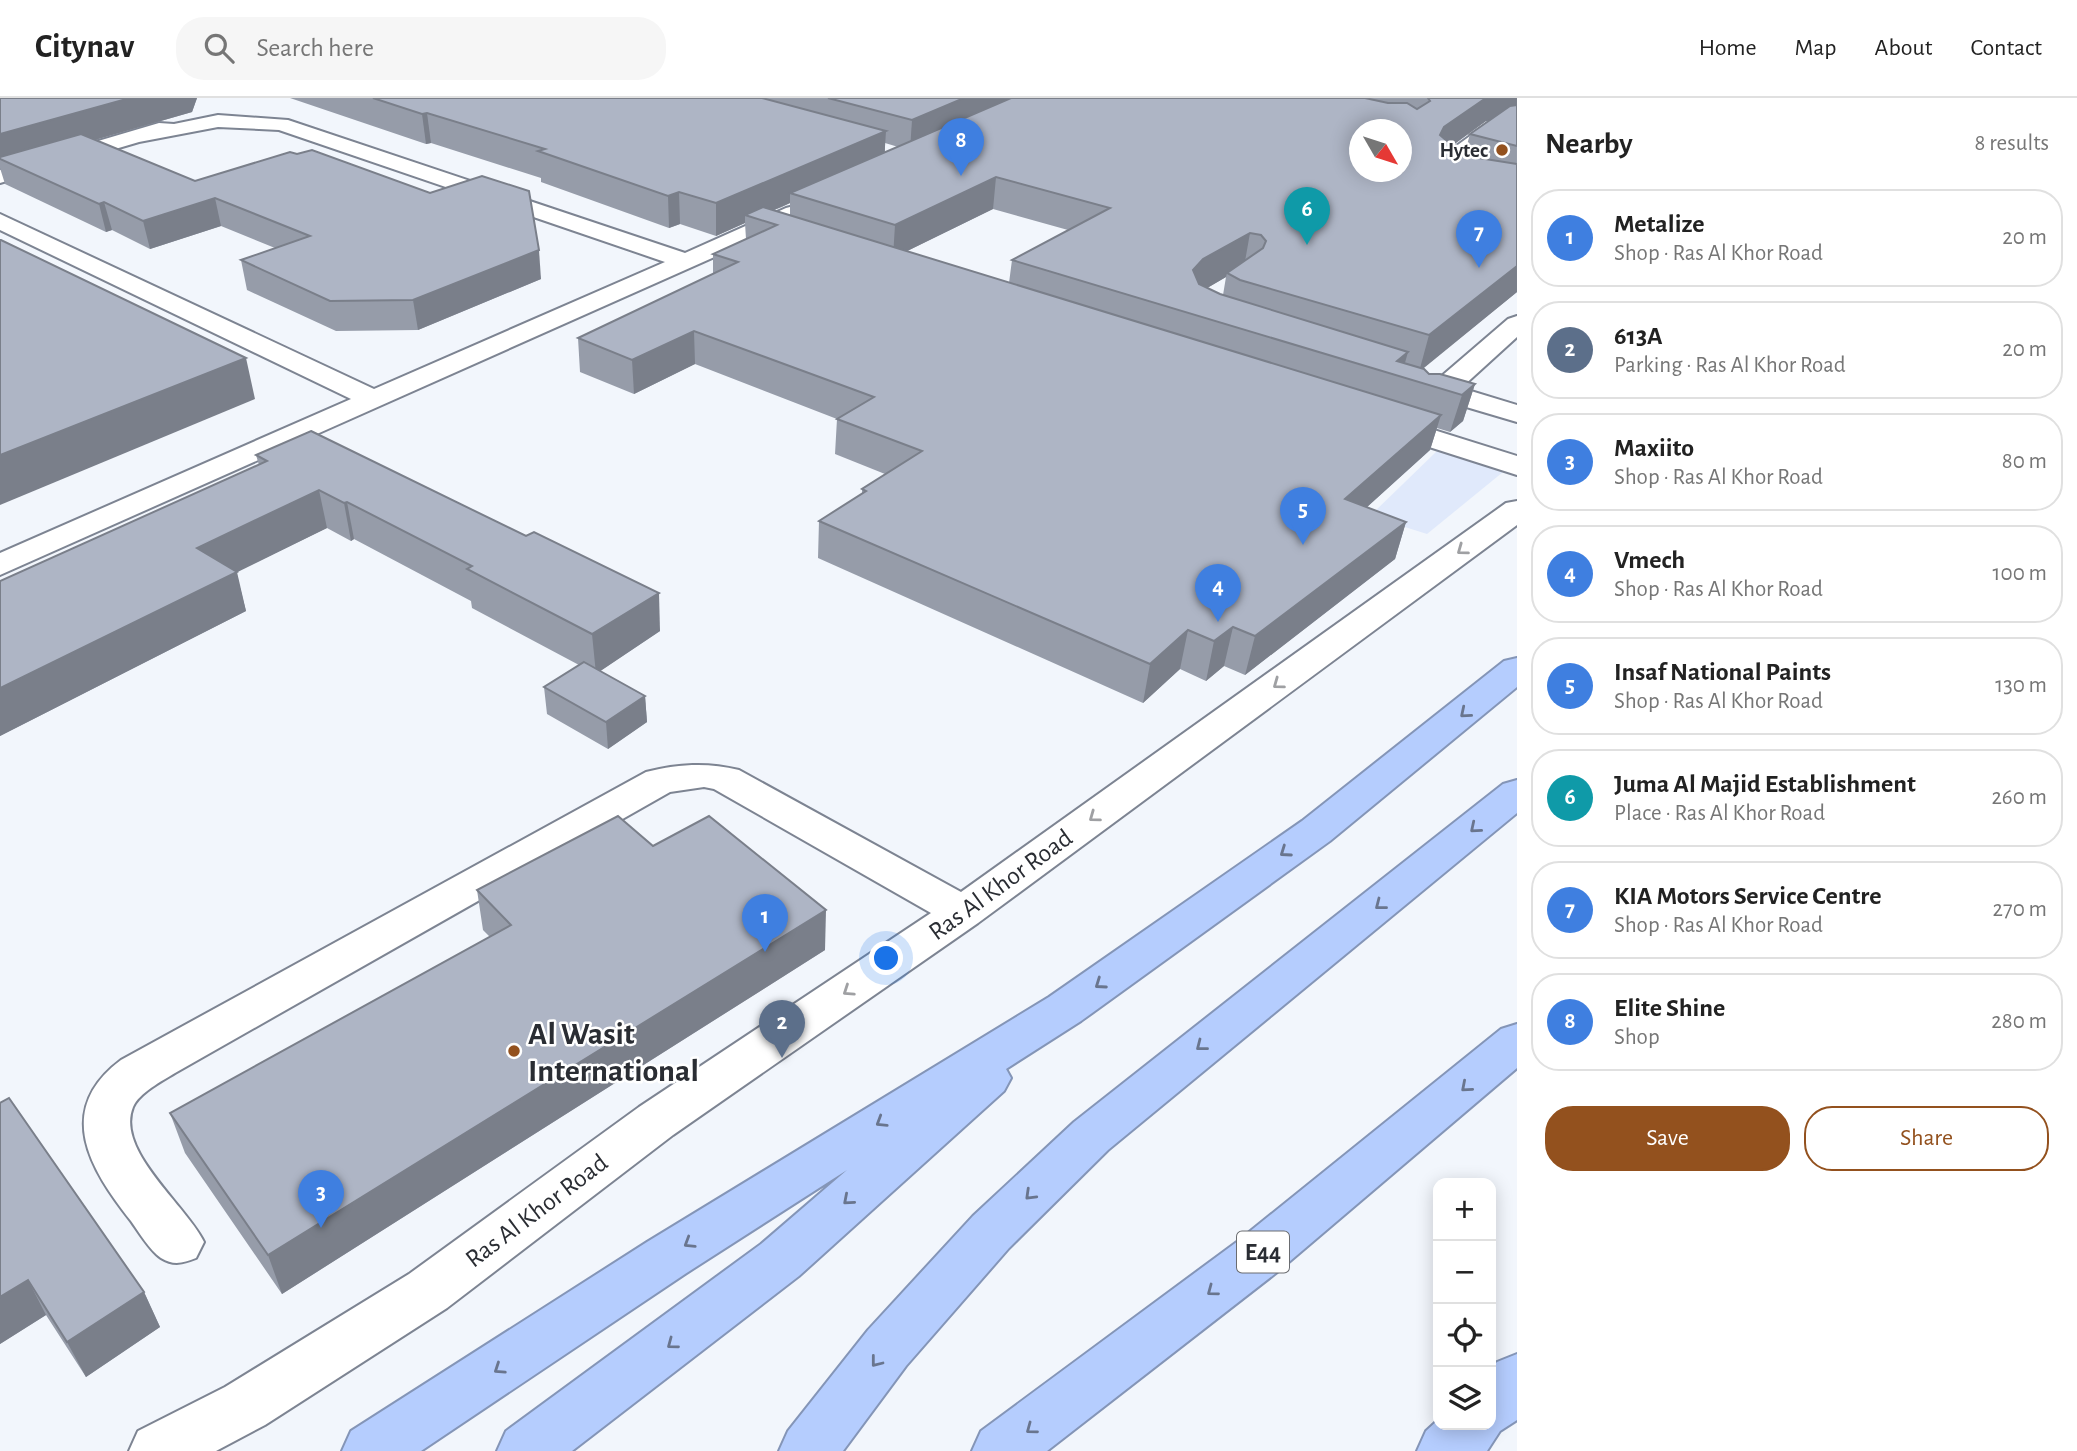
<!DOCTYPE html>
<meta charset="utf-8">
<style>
body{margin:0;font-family:"Alegreya Sans",sans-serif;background:#f6f6f6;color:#222}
.controls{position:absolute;right:21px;bottom:21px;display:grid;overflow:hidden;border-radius:14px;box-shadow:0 4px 18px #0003}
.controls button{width:63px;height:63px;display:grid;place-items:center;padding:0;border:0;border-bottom:2px solid #e0e0e0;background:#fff;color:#222;font:35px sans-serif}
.compass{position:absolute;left:1349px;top:21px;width:63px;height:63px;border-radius:50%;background:#fff;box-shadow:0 4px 18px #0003;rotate:129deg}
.you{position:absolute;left:887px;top:861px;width:24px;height:24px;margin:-18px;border:5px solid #fff;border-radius:50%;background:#1a73e8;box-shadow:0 0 0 10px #1a73e833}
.badge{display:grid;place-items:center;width:46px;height:46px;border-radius:50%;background:#93511e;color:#fff;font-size:23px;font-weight:700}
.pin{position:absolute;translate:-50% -58px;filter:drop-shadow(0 2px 4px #0008)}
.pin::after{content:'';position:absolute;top:37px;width:24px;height:21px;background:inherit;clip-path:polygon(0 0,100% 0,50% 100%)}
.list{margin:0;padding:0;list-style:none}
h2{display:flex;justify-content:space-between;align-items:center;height:91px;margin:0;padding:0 28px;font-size:30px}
h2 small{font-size:23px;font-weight:400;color:#767676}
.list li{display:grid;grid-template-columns:46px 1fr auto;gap:21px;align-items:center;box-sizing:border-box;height:98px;margin:0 14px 14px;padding:0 14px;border:2px solid #e0e0e0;border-radius:28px}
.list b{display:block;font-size:26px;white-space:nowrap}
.list p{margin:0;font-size:23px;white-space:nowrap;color:#767676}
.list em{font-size:23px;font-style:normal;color:#767676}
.actions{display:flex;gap:14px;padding:21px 28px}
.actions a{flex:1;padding:16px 0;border:2px solid #93511e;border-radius:28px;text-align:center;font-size:24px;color:#93511e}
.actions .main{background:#93511e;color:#fff}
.icon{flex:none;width:38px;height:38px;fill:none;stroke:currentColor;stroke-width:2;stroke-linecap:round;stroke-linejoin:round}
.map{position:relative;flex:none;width:1517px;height:1353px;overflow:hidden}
header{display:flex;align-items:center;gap:42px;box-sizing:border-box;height:98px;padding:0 35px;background:#fff;border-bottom:2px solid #e0e0e0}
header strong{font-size:33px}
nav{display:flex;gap:38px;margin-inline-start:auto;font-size:24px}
.search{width:490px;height:63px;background:#f6f6f6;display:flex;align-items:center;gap:18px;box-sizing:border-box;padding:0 24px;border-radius:28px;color:#767676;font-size:26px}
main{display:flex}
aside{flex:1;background:#fff}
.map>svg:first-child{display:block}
.built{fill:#e0e9fb}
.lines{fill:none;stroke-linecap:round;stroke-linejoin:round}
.minor-casing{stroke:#7d8492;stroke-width:4}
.highway-casing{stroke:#8495b7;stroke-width:4}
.minor{fill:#fff;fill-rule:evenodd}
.highway{fill:#b5cdfe;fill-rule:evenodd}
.wall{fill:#969ca9;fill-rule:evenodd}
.shaded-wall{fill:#7a7f8a}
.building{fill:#aeb5c5;stroke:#7a7f8a;stroke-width:2;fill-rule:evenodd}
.oneway{stroke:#9fa0a3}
.oneway2{stroke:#69758e}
.poi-dot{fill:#93511e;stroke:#fff;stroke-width:2.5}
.labels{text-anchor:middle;stroke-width:5;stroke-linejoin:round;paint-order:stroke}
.far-poi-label{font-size:21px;font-weight:bold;fill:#2a2d33;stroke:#fff;text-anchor:end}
.shield{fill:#fff;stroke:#6a6c70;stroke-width:2}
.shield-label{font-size:24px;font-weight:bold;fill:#2a2d33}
.street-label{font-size:26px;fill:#2a2d33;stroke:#fff}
.near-poi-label{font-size:32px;font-weight:bold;fill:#2a2d33;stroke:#fff;text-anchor:start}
</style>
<header>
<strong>Citynav</strong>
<div class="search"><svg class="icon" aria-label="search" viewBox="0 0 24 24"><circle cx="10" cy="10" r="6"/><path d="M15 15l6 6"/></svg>Search here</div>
<nav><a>Home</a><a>Map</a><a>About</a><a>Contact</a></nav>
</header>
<main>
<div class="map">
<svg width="1517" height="1353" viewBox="0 0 1517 1353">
<rect width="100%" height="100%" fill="#f2f6fc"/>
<!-- built -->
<path class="built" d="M 1437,353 L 1503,374 L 1427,436 L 1370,418 Z"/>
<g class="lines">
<!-- minor casing -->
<g class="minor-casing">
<g id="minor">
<path d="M 218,17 L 288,22 L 685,155 L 786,110 L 794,108 L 805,115 L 802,120 L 0,477 L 0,455 L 351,301 L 0,132 L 0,116 L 374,291 L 665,164 L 279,32 L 218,29 L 139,44 L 0,85 L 0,72 L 159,25 L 174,26 Z"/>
<path d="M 1517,22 L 1517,34 L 1500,35 L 1455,68 L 1517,84 L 1517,98 C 1492,91 1447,90 1434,66 L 1437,62 L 1488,25 Z"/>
<path d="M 1517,218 L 1517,239 L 1461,290 L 1517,307 L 1517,324 L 1446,303 L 1438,310 L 1418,310 L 1414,304 L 1422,295 L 1411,292 L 1407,286 L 1411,280 L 1421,278 L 1437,282 L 1508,221 Z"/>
<path d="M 1386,317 L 1517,358 L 1517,377 L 1376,332 L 1372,326 L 1376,320 Z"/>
<path d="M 1517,403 L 1517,427 L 978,825 L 673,1037 L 447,1210 L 265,1327 L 216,1353 L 129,1353 L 138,1333 L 225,1289 L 409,1176 L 639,1009 L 931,815 L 714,691 L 704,689 L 670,694 L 175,975 C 162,983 139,995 133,1009 C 115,1053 187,1108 204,1144 L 196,1160 C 183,1165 174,1168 161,1160 C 150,1153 139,1134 131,1123 C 90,1071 54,1012 121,962 L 646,674 C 678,666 707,664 739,672 L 961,794 L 1506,405 Z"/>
</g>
</g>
<!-- highway casing -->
<g class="highway-casing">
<g id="highway">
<path d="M 1517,560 L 1517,589 L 1330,743 L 1081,923 L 1006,971 L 1011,980 L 1004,993 L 799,1178 L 572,1353 L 497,1353 L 506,1333 L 761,1146 L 847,1072 L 685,1176 L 421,1353 L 342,1353 L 351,1333 L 647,1144 L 1049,899 L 1302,723 L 1504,563 Z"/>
<path d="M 1517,682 L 1517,715 L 1108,1052 L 1009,1150 L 906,1268 L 843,1353 L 779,1353 L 788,1333 L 868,1232 L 973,1118 L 1074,1024 L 1503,686 Z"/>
<path d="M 1517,926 L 1517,970 L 1276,1175 L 1047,1353 L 972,1353 L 981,1333 L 1238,1143 L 1501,931 Z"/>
<path d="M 1517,1256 L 1517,1322 L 1500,1333 L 1487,1353 L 1417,1353 L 1426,1333 L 1438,1322 L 1438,1327 L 1491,1327 L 1491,1270 L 1497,1264 Z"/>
</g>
</g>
<!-- minor -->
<use href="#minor" class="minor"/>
<!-- highway -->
<use href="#highway" class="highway"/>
</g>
<!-- wall -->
<g class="wall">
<path d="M 0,0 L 197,0 L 192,14 L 95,42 L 195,83 L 541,181 L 418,232 L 336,233 L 247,192 L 241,162 L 275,150 L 221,128 L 150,151 L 112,132 L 106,134 L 5,86 L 0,70 Z"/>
<path d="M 290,0 L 1517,0 L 1517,194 L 1423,270 L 1429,276 L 1475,286 L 1463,323 L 1450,334 L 1437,330 L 1430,352 L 1367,409 L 1406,424 L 1395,461 L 1245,577 L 1224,568 L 1206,583 L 1180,571 L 1143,605 L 818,460 L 819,423 L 862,396 L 862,391 L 885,376 L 835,356 L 837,321 L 695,266 L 634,296 L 580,274 L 578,240 L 713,176 L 713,156 L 746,141 L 745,125 L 716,138 L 680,126 L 669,130 L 541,84 L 541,80 L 431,45 L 426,46 ZM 1486,23 L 1489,23 L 1470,36 L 1465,54 L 1456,51 L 1452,48 ZM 885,45 L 895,48 L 898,49 L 885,54 ZM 790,105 L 790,117 L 774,112 L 782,109 ZM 993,111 L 1068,132 L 1012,162 L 1009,185 L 907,153 ZM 1226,179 L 1223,197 L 1207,190 Z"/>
<path d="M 256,357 L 660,533 L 600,573 L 645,598 L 647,624 L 608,651 L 547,616 L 544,589 L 579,567 L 472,510 L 471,503 L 354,441 L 351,443 L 327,430 L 236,474 L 246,513 L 0,638 L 0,483 L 259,367 Z"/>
<path d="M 653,748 L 825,852 L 282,1196 L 185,1055 L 170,1015 L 490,839 L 483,832 L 477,792 Z"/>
<path d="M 0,1005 L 144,1194 L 160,1229 L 86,1279 L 46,1217 L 0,1246 Z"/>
</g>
<!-- shaded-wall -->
<g class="shaded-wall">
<path d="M 130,0 L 197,0 L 192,14 L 11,66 L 0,61 L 0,36 Z"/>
<path d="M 964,0 L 1029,0 L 910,52 L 912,22 Z"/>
<path d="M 1486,0 L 1517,0 L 1517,20 L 1486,23 L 1435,60 L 1440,37 L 1444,29 Z"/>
<path d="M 427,15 L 431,45 L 426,46 L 422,16 Z"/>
<path d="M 886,33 L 884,64 L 790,95 L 790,105 L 756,120 L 745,117 L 745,125 L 716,138 L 716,105 Z"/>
<path d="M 996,79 L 993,111 L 893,160 L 895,127 Z"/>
<path d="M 679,94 L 680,126 L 669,130 L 668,98 Z"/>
<path d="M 215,100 L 221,128 L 150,151 L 143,123 Z"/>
<path d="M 104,104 L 112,132 L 106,134 L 99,106 Z"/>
<path d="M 1250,135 L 1244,169 L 1227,175 L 1226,179 L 1197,196 L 1193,172 L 1203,161 Z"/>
<path d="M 539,152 L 541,181 L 418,232 L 413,202 Z"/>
<path d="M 1517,168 L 1517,194 L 1419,274 L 1429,237 Z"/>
<path d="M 694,233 L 695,266 L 634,296 L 632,262 Z"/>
<path d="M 1408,254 L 1401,279 L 1397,263 Z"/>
<path d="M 246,260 L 255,301 L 0,407 L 0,357 Z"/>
<path d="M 1475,286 L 1463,323 L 1450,334 L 1462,297 Z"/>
<path d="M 1441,317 L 1430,352 L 1335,438 L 1345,401 Z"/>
<path d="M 319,392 L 327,430 L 207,489 L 197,450 Z"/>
<path d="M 347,404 L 354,441 L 351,443 L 344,405 Z"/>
<path d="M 1406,424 L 1395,461 L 1245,577 L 1255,538 Z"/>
<path d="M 237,474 L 246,513 L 0,638 L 0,590 Z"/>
<path d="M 659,495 L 660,533 L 596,576 L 592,536 Z"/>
<path d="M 1233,529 L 1224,568 L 1206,583 L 1214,543 Z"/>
<path d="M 1188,532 L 1180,571 L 1143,605 L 1150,566 Z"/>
<path d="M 645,598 L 647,624 L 608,651 L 606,624 Z"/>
<path d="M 826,812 L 825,852 L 282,1196 L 268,1157 Z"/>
<path d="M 28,1182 L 46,1217 L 0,1246 L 0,1199 Z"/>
<path d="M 144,1194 L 160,1229 L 86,1279 L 67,1244 Z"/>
</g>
<!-- building -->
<g class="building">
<path d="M 0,0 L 130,0 L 0,36 Z"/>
<path d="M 373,0 L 762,0 L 886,33 L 716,105 L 679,94 L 668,98 L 538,53 L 545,51 L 427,15 L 422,16 Z"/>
<path d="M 828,0 L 964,0 L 912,22 Z"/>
<path d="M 1011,0 L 1365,0 L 1388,5 L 1407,5 L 1417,11 L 1430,3 L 1428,0 L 1486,0 L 1444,29 L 1440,37 L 1456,51 L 1479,60 L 1517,66 L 1517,168 L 1429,237 L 1240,182 L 1227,175 L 1263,150 L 1266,143 L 1261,137 L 1250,135 L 1203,161 L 1193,172 L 1199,186 L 1220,196 L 1408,254 L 1397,263 L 1424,271 L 1429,276 L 1440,276 L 1475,286 L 1462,297 L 1012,162 L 1110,110 L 996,79 L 895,127 L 790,95 ZM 1360,32 L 1402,32 L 1402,74 L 1360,74 Z"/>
<path d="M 1517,7 L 1517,48 L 1470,36 L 1510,8 Z"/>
<path d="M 81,36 L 195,83 L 290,54 L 297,56 L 312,52 L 430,95 L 482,78 L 529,93 L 539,152 L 413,202 L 330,203 L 241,162 L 310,138 L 215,100 L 143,123 L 104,104 L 99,106 L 0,61 L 0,59 Z"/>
<path d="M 763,109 L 1441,317 L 1345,401 L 1406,424 L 1255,538 L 1233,529 L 1214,543 L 1188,532 L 1150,566 L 819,423 L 866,393 L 862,391 L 922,353 L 837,321 L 874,299 L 694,233 L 632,262 L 578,240 L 738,164 L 713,156 L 777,127 L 745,117 Z"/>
<path d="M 0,142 L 1,142 L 246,260 L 0,357 Z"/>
<path d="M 311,333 L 526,438 L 534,434 L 659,495 L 592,536 L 467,471 L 472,468 L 347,404 L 344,405 L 319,392 L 197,450 L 237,474 L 0,590 L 0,483 L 267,363 L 256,357 Z"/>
<path d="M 584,564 L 645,598 L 606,624 L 544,589 Z"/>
<path d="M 618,718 L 653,748 L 709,718 L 826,812 L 268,1157 L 170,1015 L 511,827 L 477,792 Z"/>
<path d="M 9,1000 L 144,1194 L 67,1244 L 28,1182 L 0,1199 L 0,1005 Z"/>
</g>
<!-- one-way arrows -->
<defs><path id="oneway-chevron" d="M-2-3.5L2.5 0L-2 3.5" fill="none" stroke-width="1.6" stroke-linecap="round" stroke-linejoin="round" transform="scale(1.75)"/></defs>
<g class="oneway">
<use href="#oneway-chevron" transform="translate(1462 452) rotate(144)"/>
<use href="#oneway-chevron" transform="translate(1278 586) rotate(144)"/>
<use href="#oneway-chevron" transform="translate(1094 719) rotate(144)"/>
<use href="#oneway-chevron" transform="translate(848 893) rotate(146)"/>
</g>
<g class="oneway2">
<use href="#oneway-chevron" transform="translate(1465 615) rotate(140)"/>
<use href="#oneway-chevron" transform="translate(1475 730) rotate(140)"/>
<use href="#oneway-chevron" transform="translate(1285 754) rotate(145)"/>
<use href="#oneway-chevron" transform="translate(1380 807) rotate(142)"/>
<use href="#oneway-chevron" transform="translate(1100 886) rotate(145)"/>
<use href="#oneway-chevron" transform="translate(1201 948) rotate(142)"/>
<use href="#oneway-chevron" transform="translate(1466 989) rotate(139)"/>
<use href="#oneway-chevron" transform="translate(881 1024) rotate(148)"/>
<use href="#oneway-chevron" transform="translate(1030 1097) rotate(136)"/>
<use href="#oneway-chevron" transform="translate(848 1102) rotate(139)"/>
<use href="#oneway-chevron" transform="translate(689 1145) rotate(148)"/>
<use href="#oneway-chevron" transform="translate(1212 1193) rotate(143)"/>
<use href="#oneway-chevron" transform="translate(672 1246) rotate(143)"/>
<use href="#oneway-chevron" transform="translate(876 1264) rotate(128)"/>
<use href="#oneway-chevron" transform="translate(499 1271) rotate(146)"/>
<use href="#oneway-chevron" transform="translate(1031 1331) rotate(143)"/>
</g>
<!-- markers -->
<g class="poi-dot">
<circle cx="1502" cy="52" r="7"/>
<circle cx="514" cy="953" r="7"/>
</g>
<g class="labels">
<!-- far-poi labels -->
<g class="far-poi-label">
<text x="1488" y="59">Hytec</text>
</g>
<!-- shield labels -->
<rect class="shield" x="1237" y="1133.5" width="52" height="41" rx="5"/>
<g class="shield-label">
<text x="1263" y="1162">E44</text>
</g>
<!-- street labels -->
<g class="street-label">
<text transform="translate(1000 786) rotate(-36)" y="9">Ras Al Khor Road</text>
<text transform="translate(536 1112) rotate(-37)" y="9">Ras Al Khor Road</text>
</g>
<!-- near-poi labels -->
<g class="near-poi-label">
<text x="528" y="946">Al Wasit<tspan x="528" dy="37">International</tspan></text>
</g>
</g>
</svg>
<div class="controls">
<button>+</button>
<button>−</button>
<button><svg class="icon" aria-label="locate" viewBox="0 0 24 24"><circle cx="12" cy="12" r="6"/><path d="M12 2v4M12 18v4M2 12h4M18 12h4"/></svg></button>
<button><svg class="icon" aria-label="layers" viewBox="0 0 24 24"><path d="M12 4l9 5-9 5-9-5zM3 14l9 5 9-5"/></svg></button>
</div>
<svg class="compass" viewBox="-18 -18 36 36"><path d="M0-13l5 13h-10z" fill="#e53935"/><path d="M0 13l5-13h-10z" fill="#767676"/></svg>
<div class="you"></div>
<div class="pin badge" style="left:765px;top:854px;background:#3f7fe0">1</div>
<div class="pin badge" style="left:782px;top:960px;background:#5c6f8a">2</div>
<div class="pin badge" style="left:321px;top:1130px;background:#3f7fe0">3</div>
<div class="pin badge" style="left:1218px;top:524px;background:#3f7fe0">4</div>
<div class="pin badge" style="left:1303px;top:447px;background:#3f7fe0">5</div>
<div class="pin badge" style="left:1307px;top:147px;background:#0f9aa8">6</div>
<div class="pin badge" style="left:1479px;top:170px;background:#3f7fe0">7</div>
<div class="pin badge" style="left:961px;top:78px;background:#3f7fe0">8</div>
</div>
<aside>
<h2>Nearby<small>8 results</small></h2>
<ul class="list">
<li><span class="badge" style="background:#3f7fe0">1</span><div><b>Metalize</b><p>Shop · Ras Al Khor Road</p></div><em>20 m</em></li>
<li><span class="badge" style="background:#5c6f8a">2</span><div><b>613A</b><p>Parking · Ras Al Khor Road</p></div><em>20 m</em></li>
<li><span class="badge" style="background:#3f7fe0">3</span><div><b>Maxiito</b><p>Shop · Ras Al Khor Road</p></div><em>80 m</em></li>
<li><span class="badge" style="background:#3f7fe0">4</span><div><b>Vmech</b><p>Shop · Ras Al Khor Road</p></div><em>100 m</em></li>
<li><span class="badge" style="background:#3f7fe0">5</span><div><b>Insaf National Paints</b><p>Shop · Ras Al Khor Road</p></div><em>130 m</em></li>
<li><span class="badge" style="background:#0f9aa8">6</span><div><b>Juma Al Majid Establishment</b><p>Place · Ras Al Khor Road</p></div><em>260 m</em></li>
<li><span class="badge" style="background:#3f7fe0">7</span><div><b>KIA Motors Service Centre</b><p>Shop · Ras Al Khor Road</p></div><em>270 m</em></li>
<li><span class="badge" style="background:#3f7fe0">8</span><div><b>Elite Shine</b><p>Shop</p></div><em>280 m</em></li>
</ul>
<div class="actions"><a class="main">Save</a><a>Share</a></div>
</aside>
</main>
